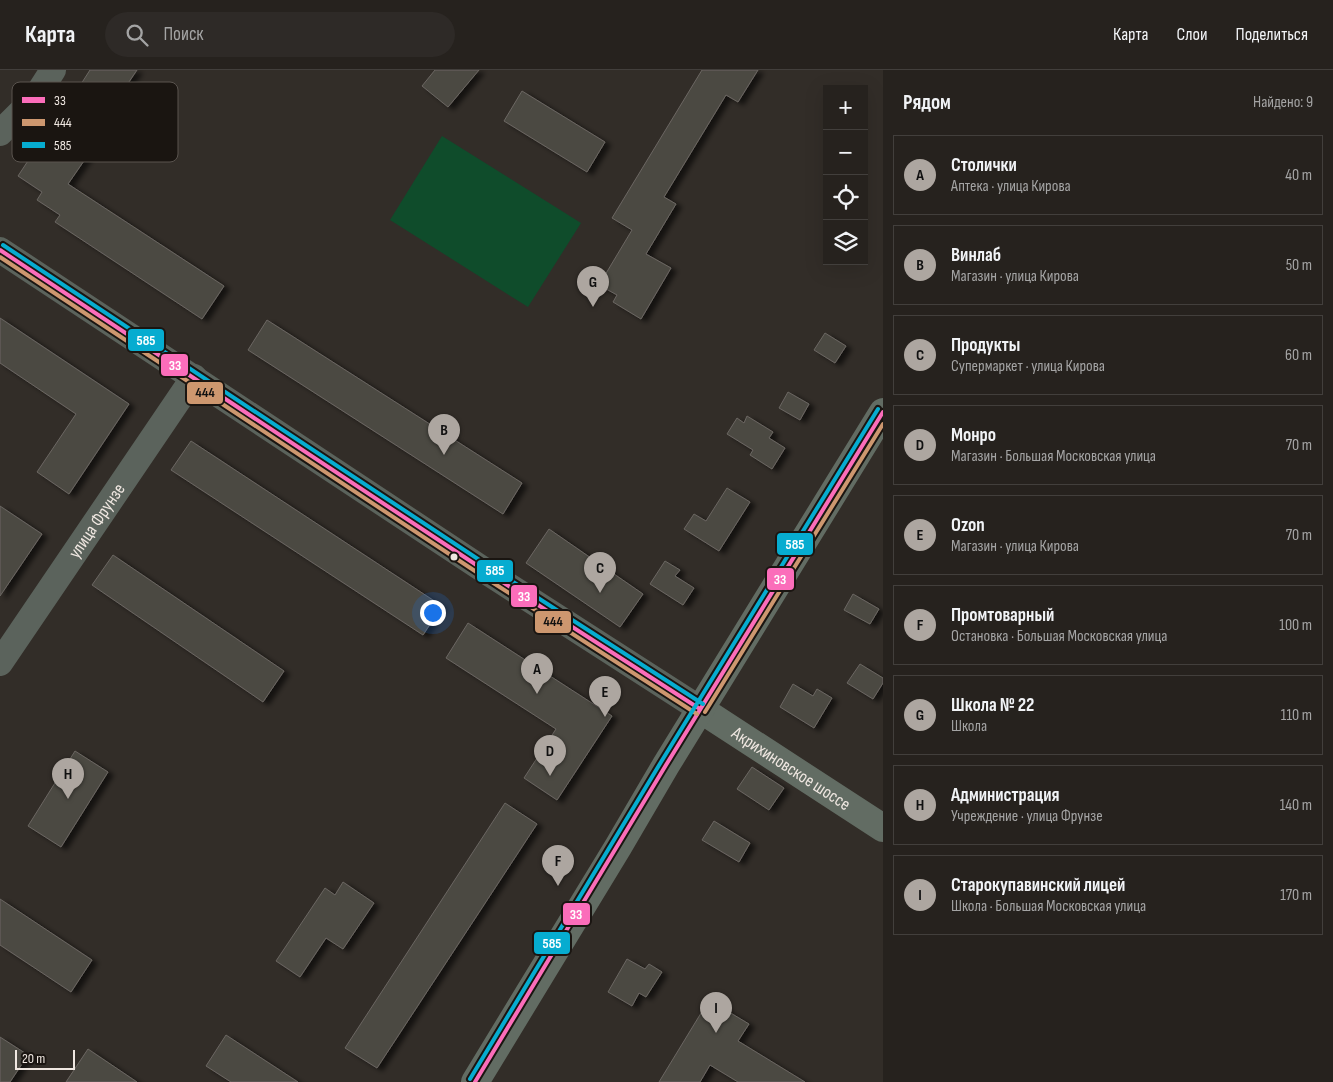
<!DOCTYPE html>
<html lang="ru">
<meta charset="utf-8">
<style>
body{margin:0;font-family:"Sofia Sans Condensed",sans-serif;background:#2e2a27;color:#f1f3f6}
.controls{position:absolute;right:15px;top:15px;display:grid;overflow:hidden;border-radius:0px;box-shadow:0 5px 20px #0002}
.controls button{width:45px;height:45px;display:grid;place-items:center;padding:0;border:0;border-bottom:1px solid #423f3c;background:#26221e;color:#f1f3f6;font:25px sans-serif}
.scale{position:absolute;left:15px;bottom:12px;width:60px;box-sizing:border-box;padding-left:5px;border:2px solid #efe7e1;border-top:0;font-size:14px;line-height:18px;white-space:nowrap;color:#efe7e1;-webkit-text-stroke:4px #1a1511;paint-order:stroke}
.you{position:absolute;left:432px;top:542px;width:18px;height:18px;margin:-12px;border:4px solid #fff;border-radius:50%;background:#1a73e8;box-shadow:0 0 0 8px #1a73e833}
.badge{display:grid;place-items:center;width:32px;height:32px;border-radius:50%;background:#ada6a0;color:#111;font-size:16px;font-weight:700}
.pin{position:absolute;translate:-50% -41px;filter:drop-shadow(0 1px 2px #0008)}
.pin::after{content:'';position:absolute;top:26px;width:18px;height:15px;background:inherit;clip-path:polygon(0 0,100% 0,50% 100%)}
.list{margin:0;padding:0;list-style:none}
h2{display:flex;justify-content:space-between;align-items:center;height:65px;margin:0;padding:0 20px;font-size:21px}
h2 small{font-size:16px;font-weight:400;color:#a4a4a4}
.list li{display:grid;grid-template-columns:32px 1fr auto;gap:15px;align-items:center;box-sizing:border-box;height:80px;margin:0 10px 10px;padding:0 10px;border:1px solid #423f3c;border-radius:0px}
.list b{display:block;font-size:19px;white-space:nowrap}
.list p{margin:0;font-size:16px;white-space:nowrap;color:#a4a4a4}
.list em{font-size:16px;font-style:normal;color:#a4a4a4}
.icon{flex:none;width:28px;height:28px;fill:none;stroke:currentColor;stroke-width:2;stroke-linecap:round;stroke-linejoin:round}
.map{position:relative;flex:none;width:883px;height:1012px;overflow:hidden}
header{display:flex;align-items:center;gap:30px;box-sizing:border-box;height:70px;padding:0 25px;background:#26221e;border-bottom:1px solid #423f3c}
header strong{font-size:24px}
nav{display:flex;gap:28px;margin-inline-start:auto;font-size:18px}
.search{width:350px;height:45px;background:#2e2a27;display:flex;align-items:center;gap:12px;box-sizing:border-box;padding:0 18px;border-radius:28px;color:#a4a4a4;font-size:19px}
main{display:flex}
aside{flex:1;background:#26221e}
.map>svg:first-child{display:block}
.green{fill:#0f4c2b}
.building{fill:#4c4843;stroke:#6b6762;filter:url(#shadow)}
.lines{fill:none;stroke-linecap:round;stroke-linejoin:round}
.minor{stroke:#5b635c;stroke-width:26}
.major{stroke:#626c63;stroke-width:28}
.bus-1-casing{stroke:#1a1511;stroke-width:8}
.bus-2-casing{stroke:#1a1511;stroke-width:8}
.bus-3-casing{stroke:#1a1511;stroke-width:8}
.bus-1{stroke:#fb6dba;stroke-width:4}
.bus-2{stroke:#cd976f;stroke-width:4}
.bus-3{stroke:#06acd0;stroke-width:4}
.bus-dot{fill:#efe7e1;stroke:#1a1511;stroke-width:2}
.labels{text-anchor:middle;stroke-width:5;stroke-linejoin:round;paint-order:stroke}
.street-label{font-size:18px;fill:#efe7e1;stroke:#1a1511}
.key{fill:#1a1511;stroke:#5a544f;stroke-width:1}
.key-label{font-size:14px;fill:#efe7e1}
.line-badge{stroke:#1a1511;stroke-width:2}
.badge-label{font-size:14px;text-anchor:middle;font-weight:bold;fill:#fff}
.pale-badge-label{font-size:14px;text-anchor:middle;font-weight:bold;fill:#111}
</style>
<header>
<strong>Карта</strong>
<div class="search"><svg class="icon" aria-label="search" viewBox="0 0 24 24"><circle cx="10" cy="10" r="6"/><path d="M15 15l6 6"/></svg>Поиск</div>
<nav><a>Карта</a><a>Слои</a><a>Поделиться</a></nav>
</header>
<main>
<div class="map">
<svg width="883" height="1012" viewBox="0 0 883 1012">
<defs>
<filter id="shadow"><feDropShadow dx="5.5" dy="3" stdDeviation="2.5" flood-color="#0009"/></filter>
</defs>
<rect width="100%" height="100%" fill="#322d28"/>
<!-- green -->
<path class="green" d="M 442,66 L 581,153 L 528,237 L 390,150 Z"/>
<!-- building -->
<g class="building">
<path d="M 90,0 L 137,0 L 106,46 L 74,25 Z"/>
<path d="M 435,0 L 479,0 L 448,37 L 422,16 Z"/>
<path d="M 702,0 L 758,0 L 738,32 L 726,25 L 664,127 L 676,134 L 646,184 L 671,198 L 641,249 L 613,232 L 617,225 L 599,215 L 632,160 L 612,148 Z"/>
<path d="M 522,21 L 605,72 L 587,102 L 504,51 Z"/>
<path d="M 49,59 L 88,85 L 68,114 L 224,216 L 202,249 L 55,152 L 60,145 L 37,130 L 42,122 L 18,106 Z"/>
<path d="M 0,248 L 129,334 L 69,424 L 37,402 L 76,344 L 0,293 Z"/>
<path d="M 267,250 L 522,413 L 503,444 L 248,280 Z"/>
<path d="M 825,263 L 846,276 L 835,293 L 814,280 Z"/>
<path d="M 788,322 L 809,334 L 800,350 L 779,338 Z"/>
<path d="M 747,346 L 773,362 L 769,368 L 785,378 L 772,399 L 750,385 L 753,380 L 727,364 L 737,348 L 744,353 Z"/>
<path d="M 191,371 L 442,536 L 423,565 L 171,400 Z"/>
<path d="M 727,418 L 750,432 L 719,481 L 684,459 L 694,444 L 706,451 Z"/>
<path d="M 0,436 L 42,464 L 0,526 Z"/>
<path d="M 549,459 L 643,524 L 620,557 L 526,493 Z"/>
<path d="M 113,485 L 284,601 L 263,632 L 92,515 Z"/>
<path d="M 665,491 L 680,500 L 675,506 L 694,518 L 683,535 L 650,514 Z"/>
<path d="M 853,524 L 879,539 L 870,554 L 844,540 Z"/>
<path d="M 468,553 L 612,646 L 557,730 L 524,708 L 556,659 L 446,588 Z"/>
<path d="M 860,594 L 883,608 L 883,613 L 873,629 L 847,613 Z"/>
<path d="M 793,614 L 813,626 L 817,619 L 832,628 L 814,658 L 780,637 Z"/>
<path d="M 75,681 L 108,702 L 61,777 L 28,756 Z"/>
<path d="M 752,697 L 784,718 L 769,740 L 737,719 Z"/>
<path d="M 505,733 L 537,754 L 377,998 L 345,978 Z"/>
<path d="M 714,751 L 750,773 L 739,792 L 702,770 Z"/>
<path d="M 343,812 L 374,833 L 343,879 L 326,868 L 300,907 L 276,891 L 325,818 L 335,825 Z"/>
<path d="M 0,829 L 92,890 L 71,922 L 0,875 Z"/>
<path d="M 627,889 L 645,899 L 649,894 L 662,902 L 646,927 L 639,923 L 632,936 L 608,922 Z"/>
<path d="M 709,930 L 749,954 L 738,971 L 805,1012 L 738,1012 L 710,995 L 700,1012 L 659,1012 Z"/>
<path d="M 226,965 L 298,1012 L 231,1012 L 206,996 Z"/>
<path d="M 0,967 L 28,985 L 10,1012 L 0,1012 Z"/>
<path d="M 88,979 L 137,1012 L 66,1012 Z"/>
</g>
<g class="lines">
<!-- minor -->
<g class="minor">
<path d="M 0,63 L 35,28 L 53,0"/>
<path d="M 0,180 L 487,502 L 700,639"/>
<path id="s1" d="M 0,593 L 194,307"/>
</g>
<!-- major -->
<g class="major">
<path id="s2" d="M 700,639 L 883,758"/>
<path d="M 475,1012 L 618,777 L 666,695 L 883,342"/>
</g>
<!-- bus-1 casing -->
<g class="bus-1-casing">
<g id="bus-1">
<path d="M 0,180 L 487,502 L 700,639"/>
<path d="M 475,1012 L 666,695 L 883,342"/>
</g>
</g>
<!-- bus-2 casing -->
<g class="bus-2-casing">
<g id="bus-2">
<path d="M 0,187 L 484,507 L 697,644"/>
<path d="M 705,642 L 883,354"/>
</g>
</g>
<!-- bus-3 casing -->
<g class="bus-3-casing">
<g id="bus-3">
<path d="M 3,175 L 490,497 L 703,634"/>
<path d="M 470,1009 L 661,692 L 878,339"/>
</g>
</g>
<!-- bus-1 -->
<use href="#bus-1" class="bus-1"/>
<!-- bus-2 -->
<use href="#bus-2" class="bus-2"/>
<!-- bus-3 -->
<use href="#bus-3" class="bus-3"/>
</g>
<!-- markers -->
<circle class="bus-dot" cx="454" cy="487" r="4.5"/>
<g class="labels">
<!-- street labels -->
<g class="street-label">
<text dy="6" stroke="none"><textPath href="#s1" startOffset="172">улица Фрунзе</textPath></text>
<text dy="6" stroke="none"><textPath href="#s2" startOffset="109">Акрихиновское шоссе</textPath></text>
</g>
</g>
<!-- legend -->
<rect x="12" y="12" width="166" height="80" rx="8" class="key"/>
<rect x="22" y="27" width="23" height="6" fill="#fb6dba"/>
<rect x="22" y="49" width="23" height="7" fill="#cd976f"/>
<rect x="22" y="72" width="23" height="6" fill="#06acd0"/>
<g class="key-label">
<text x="54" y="35">33</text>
<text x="54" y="57">444</text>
<text x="54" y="80">585</text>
</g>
<g class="line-badge">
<rect x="127" y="258" width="38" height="24" rx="5" fill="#06acd0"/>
<rect x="160" y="283" width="29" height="24" rx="5" fill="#fb6dba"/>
<rect x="186" y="311" width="38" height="24" rx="5" fill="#cd976f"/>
<rect x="776" y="462" width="38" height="24" rx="5" fill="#06acd0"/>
<rect x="476" y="489" width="38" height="24" rx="5" fill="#06acd0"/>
<rect x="766" y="497" width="29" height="24" rx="5" fill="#fb6dba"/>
<rect x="510" y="514" width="28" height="24" rx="5" fill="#fb6dba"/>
<rect x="534" y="540" width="38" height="24" rx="5" fill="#cd976f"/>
<rect x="562" y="832" width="29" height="24" rx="5" fill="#fb6dba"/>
<rect x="533" y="861" width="38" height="24" rx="5" fill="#06acd0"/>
</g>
<g class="badge-label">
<text x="146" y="275">585</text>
<text x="175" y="300">33</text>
<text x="795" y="479">585</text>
<text x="495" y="505">585</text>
<text x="780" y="514">33</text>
<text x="524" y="531">33</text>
<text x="576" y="849">33</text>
<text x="552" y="878">585</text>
</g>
<g class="pale-badge-label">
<text x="205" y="327">444</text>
<text x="553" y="556">444</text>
</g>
</svg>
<div class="controls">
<button>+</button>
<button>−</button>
<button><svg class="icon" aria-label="locate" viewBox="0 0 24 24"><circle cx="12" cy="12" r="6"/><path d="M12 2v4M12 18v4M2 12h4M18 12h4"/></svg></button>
<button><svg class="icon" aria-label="layers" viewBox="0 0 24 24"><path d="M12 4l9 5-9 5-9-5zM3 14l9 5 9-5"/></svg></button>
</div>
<div class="scale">20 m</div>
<div class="you"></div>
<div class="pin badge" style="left:537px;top:624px">A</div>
<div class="pin badge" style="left:444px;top:385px">B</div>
<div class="pin badge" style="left:600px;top:523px">C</div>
<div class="pin badge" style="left:550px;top:706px">D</div>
<div class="pin badge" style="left:605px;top:647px">E</div>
<div class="pin badge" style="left:558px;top:816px">F</div>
<div class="pin badge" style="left:593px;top:237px">G</div>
<div class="pin badge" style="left:68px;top:729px">H</div>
<div class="pin badge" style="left:716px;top:963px">I</div>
</div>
<aside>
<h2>Рядом<small>Найдено: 9</small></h2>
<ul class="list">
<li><span class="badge">A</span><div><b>Столички</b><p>Аптека · улица Кирова</p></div><em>40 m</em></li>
<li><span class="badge">B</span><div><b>Винлаб</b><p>Магазин · улица Кирова</p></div><em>50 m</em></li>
<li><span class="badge">C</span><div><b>Продукты</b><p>Супермаркет · улица Кирова</p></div><em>60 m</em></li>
<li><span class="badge">D</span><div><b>Монро</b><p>Магазин · Большая Московская улица</p></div><em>70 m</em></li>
<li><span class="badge">E</span><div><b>Ozon</b><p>Магазин · улица Кирова</p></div><em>70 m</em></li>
<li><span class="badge">F</span><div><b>Промтоварный</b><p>Остановка · Большая Московская улица</p></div><em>100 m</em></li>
<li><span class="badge">G</span><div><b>Школа № 22</b><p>Школа</p></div><em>110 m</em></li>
<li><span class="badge">H</span><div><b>Администрация</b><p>Учреждение · улица Фрунзе</p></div><em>140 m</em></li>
<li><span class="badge">I</span><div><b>Старокупавинский лицей</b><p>Школа · Большая Московская улица</p></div><em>170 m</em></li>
</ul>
</aside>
</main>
